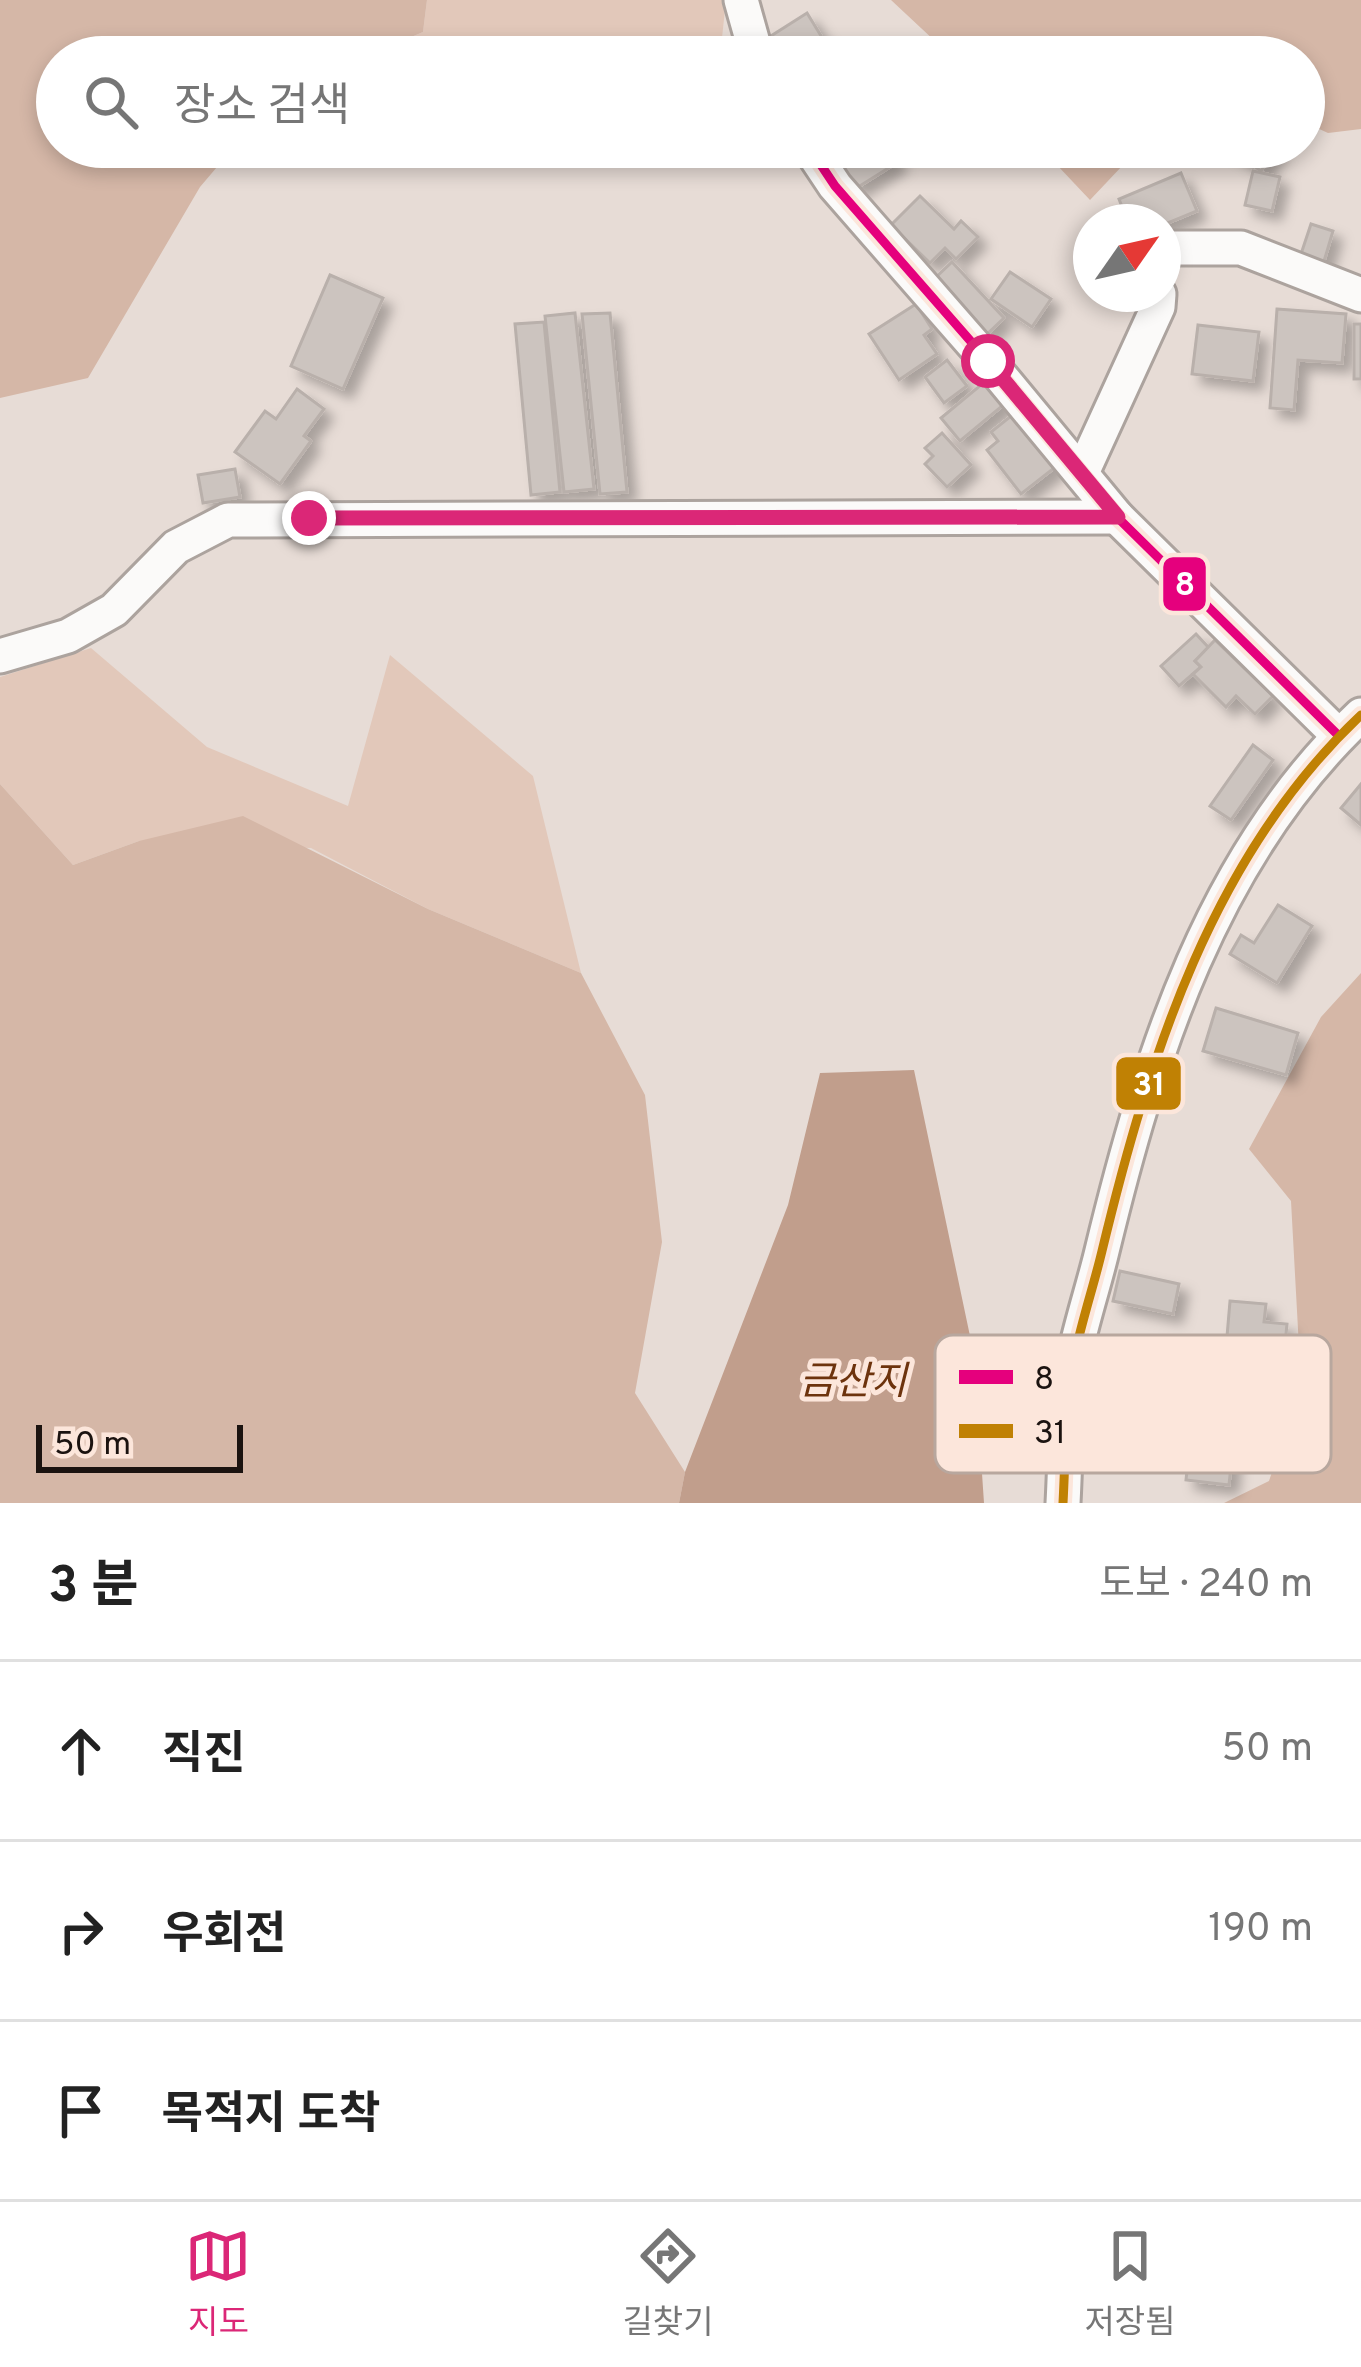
<!DOCTYPE html>
<html lang="ko">
<meta charset="utf-8">
<style>
body{margin:0;font-family:Overpass,"Noto Sans KR",sans-serif;background:#f6f6f6;color:#222}
.compass{position:absolute;left:1073px;top:204px;width:108px;height:108px;border-radius:50%;background:#fff;box-shadow:0 6px 18px #0003;rotate:56deg}
.scale{position:absolute;left:36px;bottom:30px;width:207px;box-sizing:border-box;padding-left:12px;border:6px solid #1b1310;border-top:0;font-size:33px;line-height:42px;white-space:nowrap;color:#1b1310;-webkit-text-stroke:9px #fce6db;paint-order:stroke}
.stop{position:absolute;width:36px;height:36px;margin:-27px;border:9px solid #db2777;border-radius:50%;background:#fff}
.stop.end{background:#db2777;border-color:#fff;box-shadow:0 3px 12px #0008}
.list{margin:0;padding:0;list-style:none}
h2{display:flex;justify-content:space-between;align-items:center;height:156px;margin:0;padding:0 48px;font-size:51px}
h2 small{font-size:39px;font-weight:400;color:#767676}
.list li{display:grid;grid-template-columns:78px 1fr auto;gap:36px;align-items:center;box-sizing:border-box;height:180px;padding:0 48px;border-top:3px solid #e0e0e0}
.list b{display:block;font-size:45px;white-space:nowrap}
.list em{font-size:39px;font-style:normal;color:#767676}
.icon{flex:none;width:66px;height:66px;fill:none;stroke:currentColor;stroke-width:2;stroke-linecap:round;stroke-linejoin:round}
.map{position:relative;flex:none;width:1361px;height:1503px;overflow:hidden}
.search{position:absolute;background:#fff;box-shadow:0 6px 18px #0003;left:36px;right:36px;top:36px;height:132px;display:flex;align-items:center;gap:30px;box-sizing:border-box;padding:0 42px;border-radius:66px;color:#767676;font-size:45px}
.sheet{height:696px;background:#fff}
nav{display:flex;justify-content:space-around;align-items:center;box-sizing:border-box;height:168px;border-top:3px solid #e0e0e0;background:#fff;font-size:33px;color:#767676}
nav a{display:grid;justify-items:center;gap:6px}
nav .on{color:#db2777}
.map>svg:first-child{display:block}
.green{fill:#e2c8ba}
.forest{fill:#d5b7a7}
.water{fill:#c19e8c}
.building{fill:#ccc4bf;stroke:#b9b0ab;stroke-width:3;filter:url(#shadow)}
.lines{fill:none;stroke-linecap:round;stroke-linejoin:round}
.minor-casing{stroke:#aca39e;stroke-width:39}
.minor{stroke:#fbfaf9;stroke-width:33}
.bus-1-casing{stroke:#fce6db;stroke-width:18}
.bus-2-casing{stroke:#fce6db;stroke-width:18}
.bus-1{stroke:#e5007d;stroke-width:9}
.bus-2{stroke:#c08104;stroke-width:9}
.route{stroke:#db2777;stroke-width:15}
.labels{text-anchor:middle;stroke-width:10;stroke-linejoin:round;paint-order:stroke}
.water-label{font-size:39px;font-style:italic;fill:#6d330d;stroke:#fce6db}
.key{fill:#fce6db;stroke:#b8a79e;stroke-width:3}
.key-label{font-size:33px;fill:#1b1310}
.line-badge{stroke:#fce6db;stroke-width:4.5}
.badge-label{font-size:33px;text-anchor:middle;font-weight:bold;fill:#fff}
</style>
<div class="map">
<svg width="1361" height="1503" viewBox="0 0 1361 1503">
<defs>
<filter id="shadow"><feDropShadow dx="9" dy="9" stdDeviation="6" flood-color="#0004"/></filter>
</defs>
<rect width="100%" height="100%" fill="#e7dcd6"/>
<!-- green -->
<g class="green">
<path d="M 427,0 L 726,0 L 720,57 L 364,57 L 423,32 Z"/>
<path d="M 91,648 L 207,747 L 348,806 L 390,655 L 533,776 L 581,973 L 428,909 L 311,848 L 139,841 L 73,865 L 0,784 L 0,677 Z"/>
</g>
<!-- forest -->
<g class="forest">
<path d="M 0,0 L 427,0 L 423,32 L 364,57 L 57,57 L 57,147 L 234,147 L 200,187 L 88,378 L 0,398 Z"/>
<path d="M 891,0 L 1361,0 L 1361,129 L 1328,133 L 1304,122 L 1304,57 L 952,57 Z"/>
<path d="M 1040,147 L 1140,147 L 1090,200 Z"/>
<path d="M 0,784 L 73,865 L 139,841 L 243,816 L 428,909 L 581,973 L 645,1095 L 662,1242 L 635,1393 L 685,1472 L 679,1503 L 0,1503 Z"/>
<path d="M 1361,973 L 1361,1503 L 1224,1503 L 1269,1481 L 1301,1384 L 1291,1201 L 1249,1149 L 1321,1017 Z"/>
</g>
<!-- water -->
<path class="water" d="M 914,1070 L 974,1355 L 984,1503 L 679,1503 L 685,1472 L 788,1205 L 820,1073 Z"/>
<!-- building -->
<g class="building">
<path d="M 807,13 L 834,57 L 773,57 L 763,41 Z"/>
<path d="M 829,147 L 889,147 L 898,162 L 855,189 Z"/>
<path d="M 1227,147 L 1278,147 L 1261,171 Z"/>
<path d="M 1253,171 L 1280,177 L 1272,211 L 1245,205 Z"/>
<path d="M 1181,173 L 1197,211 L 1163,225 L 1163,222 L 1128,222 L 1119,199 Z"/>
<path d="M 920,196 L 954,229 L 961,221 L 978,237 L 956,259 L 945,248 L 930,263 L 891,225 Z"/>
<path d="M 1311,224 L 1333,231 L 1322,268 L 1299,260 Z"/>
<path d="M 952,262 L 1004,318 L 985,336 L 934,279 Z"/>
<path d="M 1010,272 L 1051,299 L 1032,327 L 991,299 Z"/>
<path d="M 330,275 L 383,298 L 343,389 L 291,366 Z"/>
<path d="M 916,304 L 932,329 L 924,335 L 937,354 L 899,380 L 869,334 Z"/>
<path d="M 1277,309 L 1346,314 L 1342,363 L 1298,360 L 1294,410 L 1270,408 Z"/>
<path d="M 575,313 L 594,489 L 564,492 L 545,316 Z"/>
<path d="M 610,313 L 627,492 L 600,494 L 582,314 Z"/>
<path d="M 544,322 L 560,492 L 531,495 L 515,324 Z"/>
<rect x="1354" y="324" width="7" height="55"/>
<path d="M 1198,325 L 1259,332 L 1253,381 L 1192,374 Z"/>
<path d="M 947,360 L 967,386 L 944,403 L 925,377 Z"/>
<path d="M 988,379 L 1007,402 L 960,441 L 941,418 Z"/>
<path d="M 297,389 L 324,409 L 304,436 L 311,441 L 280,484 L 235,452 L 265,411 L 276,419 Z"/>
<path d="M 1016,412 L 1058,465 L 1021,494 L 987,450 L 998,441 L 991,432 Z"/>
<path d="M 942,433 L 971,465 L 947,487 L 925,464 L 933,456 L 925,448 Z"/>
<path d="M 235,469 L 240,497 L 203,503 L 198,475 Z"/>
<path d="M 1196,634 L 1209,648 L 1195,661 L 1201,667 L 1179,686 L 1161,666 Z"/>
<path d="M 1215,640 L 1273,696 L 1255,714 L 1236,696 L 1226,707 L 1193,674 L 1201,667 L 1195,661 Z"/>
<path d="M 1253,745 L 1273,760 L 1231,820 L 1210,806 Z"/>
<path d="M 1361,784 L 1361,825 L 1341,808 Z"/>
<path d="M 1278,905 L 1312,926 L 1277,983 L 1230,954 L 1241,935 L 1254,943 Z"/>
<path d="M 1216,1008 L 1298,1033 L 1286,1075 L 1203,1051 Z"/>
<path d="M 1120,1271 L 1179,1284 L 1173,1314 L 1113,1301 Z"/>
<path d="M 1230,1301 L 1266,1304 L 1264,1322 L 1287,1324 L 1283,1365 L 1225,1360 Z"/>
<path d="M 1192,1422 L 1235,1427 L 1229,1485 L 1186,1480 Z"/>
</g>
<g class="lines">
<!-- minor casing -->
<g class="minor-casing">
<g id="minor">
<path d="M 741,0 L 757,57"/>
<path d="M 809,147 L 835,186 L 988,361 L 1117,517 L 1339,736"/>
<path d="M 1163,256 L 1169,248 L 1241,248 L 1361,295"/>
<path d="M 1082,473 L 1158,307 L 1159,294"/>
<path d="M 0,656 L 68,636 L 114,610 L 176,547 L 228,520 L 1117,517"/>
<path d="M 1063,1503 C 1065,1467 1065,1430 1069,1393 C 1073,1346 1091,1297 1102,1251 C 1149,1057 1212,855 1361,715"/>
</g>
</g>
<!-- minor -->
<use href="#minor" class="minor"/>
<!-- bus-1 casing -->
<g class="bus-1-casing">
<path id="bus-1" d="M 809,147 L 835,186 L 988,361 L 1117,517 L 1339,736"/>
</g>
<!-- bus-2 casing -->
<g class="bus-2-casing">
<path id="bus-2" d="M 1063,1503 C 1065,1467 1065,1430 1069,1393 C 1073,1346 1091,1297 1102,1251 C 1149,1057 1212,855 1361,715"/>
</g>
<!-- bus-1 -->
<use href="#bus-1" class="bus-1"/>
<!-- bus-2 -->
<use href="#bus-2" class="bus-2"/>
</g>
<g class="lines">
<!-- route -->
<path class="route" d="M 309,518 L 1118,517 L 988,361"/>
</g>
<g class="labels">
<!-- water labels -->
<g class="water-label">
<text x="853" y="1394">금산지</text>
</g>
</g>
<!-- legend -->
<rect x="935" y="1335" width="396" height="138" rx="18" class="key"/>
<rect x="959" y="1370" width="54" height="14" fill="#e5007d"/>
<rect x="959" y="1424" width="54" height="14" fill="#c08104"/>
<g class="key-label">
<text x="1034" y="1389">8</text>
<text x="1034" y="1443">31</text>
</g>
<g class="line-badge">
<rect x="1161" y="555" width="47" height="58" rx="12" fill="#e5007d"/>
<rect x="1114" y="1055" width="69" height="57" rx="12" fill="#c08104"/>
</g>
<g class="badge-label">
<text x="1185" y="595">8</text>
<text x="1149" y="1095">31</text>
</g>
</svg>
<svg class="compass" viewBox="-18 -18 36 36"><path d="M0-13l5 13h-10z" fill="#e53935"/><path d="M0 13l5-13h-10z" fill="#767676"/></svg>
<div class="scale">50 m</div>
<div class="stop" style="left:988px;top:361px"></div>
<div class="stop end" style="left:309px;top:518px"></div>
<div class="search"><svg class="icon" aria-label="search" viewBox="0 0 24 24"><circle cx="10" cy="10" r="6"/><path d="M15 15l6 6"/></svg>장소 검색</div>
</div>
<section class="sheet">
<h2>3 분<small>도보 · 240 m</small></h2>
<ul class="list">
<li><svg class="icon" aria-label="ahead" viewBox="0 0 24 24"><path d="M12 20V5M6 11l6-6 6 6"/></svg><div><b>직진</b></div><em>50 m</em></li>
<li><svg class="icon" aria-label="right" viewBox="0 0 24 24"><path d="M7 20v-9h11M14 6l5 5-5 5"/></svg><div><b>우회전</b></div><em>190 m</em></li>
<li><svg class="icon" aria-label="arrive" viewBox="0 0 24 24"><path d="M6 21V4h12l-3 4 3 4H6"/></svg><div><b>목적지 도착</b></div></li>
</ul>
</section>
<nav>
<a class="on"><svg class="icon" aria-label="map" viewBox="0 0 24 24"><path d="M3 6l6-2 6 2 6-2v14l-6 2-6-2-6 2zM9 4v14M15 6v14"/></svg>지도</a>
<a><svg class="icon" aria-label="directions" viewBox="0 0 24 24"><path d="M12 3l9 9-9 9-9-9zM9 14v-3h6M13 9l2 2-2 2"/></svg>길찾기</a>
<a><svg class="icon" aria-label="saved" viewBox="0 0 24 24"><path d="M7 4h10v16l-5-4-5 4z"/></svg>저장됨</a>
</nav>
